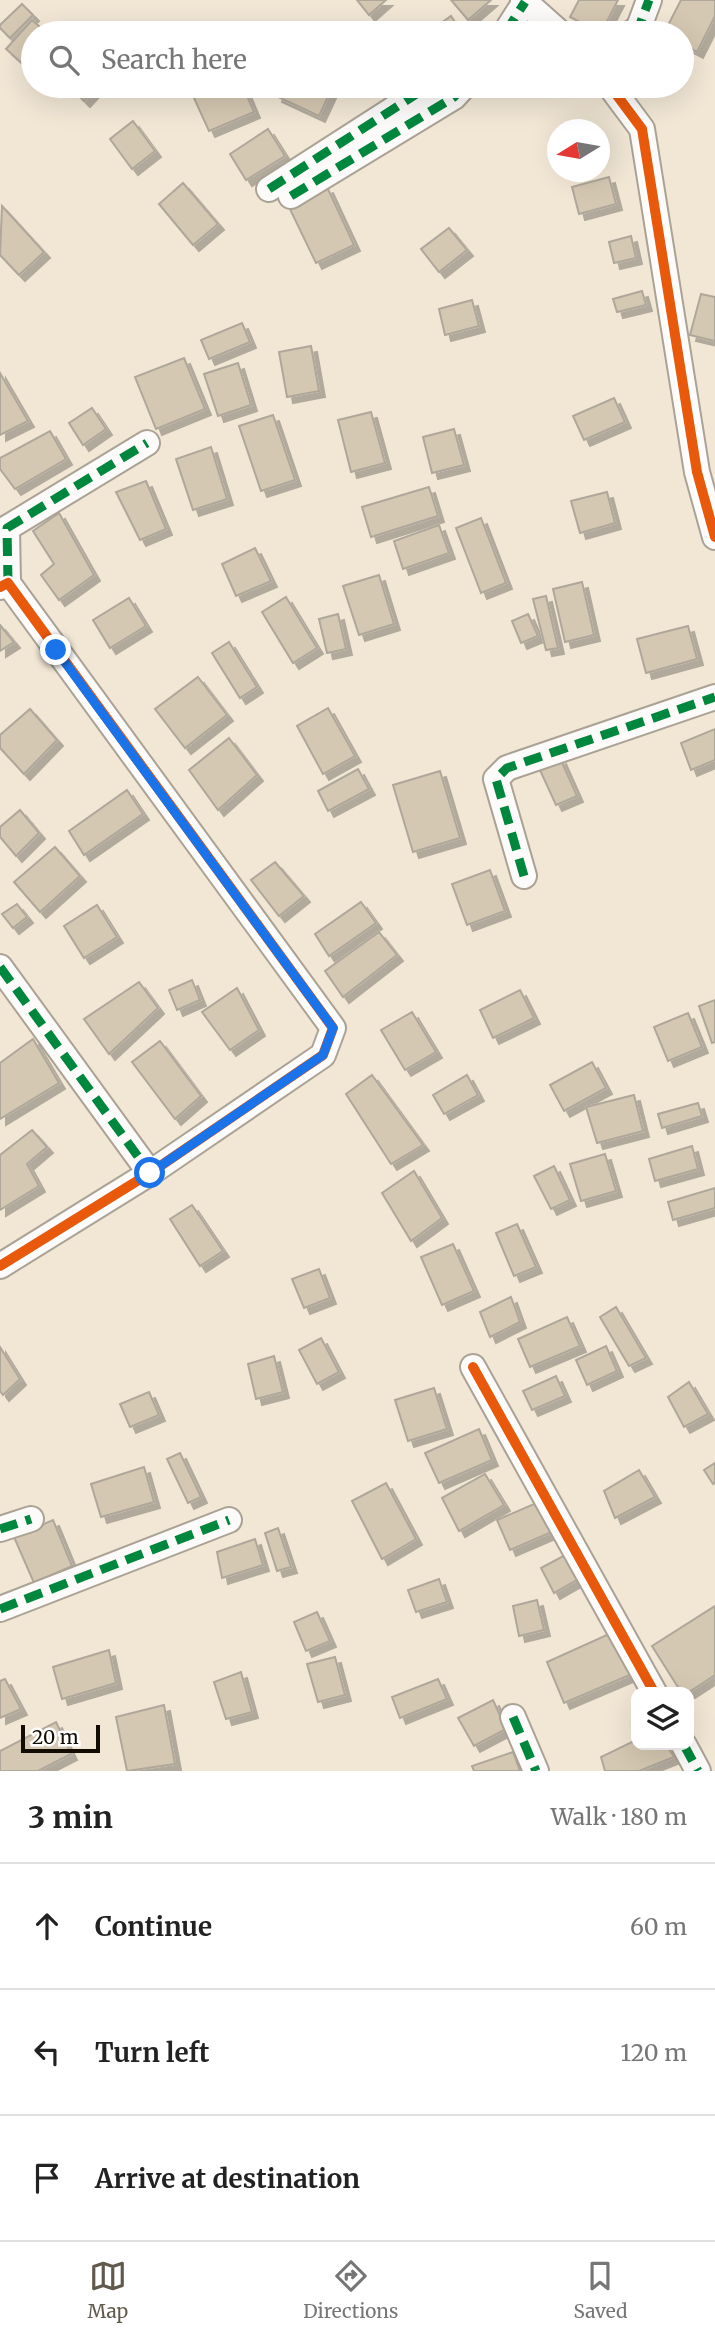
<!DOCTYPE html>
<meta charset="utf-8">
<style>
body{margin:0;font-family:Merriweather,serif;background:#f6f6f6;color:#222}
.controls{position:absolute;right:21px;bottom:21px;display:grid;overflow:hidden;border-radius:14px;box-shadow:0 7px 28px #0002}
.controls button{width:63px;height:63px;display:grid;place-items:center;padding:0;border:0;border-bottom:2px solid #e0e0e0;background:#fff;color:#222;font:35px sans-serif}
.compass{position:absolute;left:547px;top:119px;width:63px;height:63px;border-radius:50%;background:#fff;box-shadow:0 7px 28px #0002;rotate:259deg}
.scale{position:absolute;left:21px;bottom:18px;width:79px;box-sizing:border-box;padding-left:7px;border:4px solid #120c03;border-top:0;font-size:19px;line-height:24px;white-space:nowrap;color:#120c03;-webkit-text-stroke:5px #fff;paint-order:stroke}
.stop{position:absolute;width:21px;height:21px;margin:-16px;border:5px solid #1a73e8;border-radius:50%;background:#fff}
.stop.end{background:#1a73e8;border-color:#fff;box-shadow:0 2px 7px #0008}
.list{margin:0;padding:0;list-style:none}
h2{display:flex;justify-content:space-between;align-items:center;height:91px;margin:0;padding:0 28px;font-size:30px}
h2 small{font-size:23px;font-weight:400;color:#767676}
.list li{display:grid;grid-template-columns:46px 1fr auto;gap:21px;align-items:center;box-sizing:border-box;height:126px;padding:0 28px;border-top:2px solid #e0e0e0}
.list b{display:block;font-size:26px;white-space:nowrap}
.list em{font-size:23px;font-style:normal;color:#767676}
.icon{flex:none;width:38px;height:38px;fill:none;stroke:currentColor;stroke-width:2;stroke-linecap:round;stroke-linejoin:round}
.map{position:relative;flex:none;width:715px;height:1771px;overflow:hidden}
.search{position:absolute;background:#fff;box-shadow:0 7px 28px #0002;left:21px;right:21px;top:21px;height:77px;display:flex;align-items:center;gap:18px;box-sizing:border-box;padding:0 24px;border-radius:38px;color:#767676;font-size:26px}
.sheet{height:469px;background:#fff}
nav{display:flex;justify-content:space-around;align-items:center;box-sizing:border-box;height:98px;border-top:2px solid #e0e0e0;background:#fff;font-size:19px;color:#767676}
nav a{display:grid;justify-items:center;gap:4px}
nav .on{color:#60594c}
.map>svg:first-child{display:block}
.building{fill:#d5c8b2;stroke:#afa79a;stroke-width:2;filter:url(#shadow)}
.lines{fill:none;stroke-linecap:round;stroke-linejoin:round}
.minor-casing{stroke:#aaa294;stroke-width:28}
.minor{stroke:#fdfbf9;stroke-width:24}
.quiet{stroke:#00873e;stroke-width:9;stroke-dasharray:18 9;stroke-linecap:butt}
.cycleway-casing{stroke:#fff;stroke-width:15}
.cycleway{stroke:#e8590c;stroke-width:10}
.route{stroke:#1a73e8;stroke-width:9}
</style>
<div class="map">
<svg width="715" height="1771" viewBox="0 0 715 1771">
<defs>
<filter id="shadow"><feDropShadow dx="6" dy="6" stdDeviation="0" flood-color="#0004"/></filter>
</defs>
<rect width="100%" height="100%" fill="#f2e7d5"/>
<!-- building -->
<g class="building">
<path d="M 357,0 L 386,0 L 369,15 Z"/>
<path d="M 451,0 L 491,0 L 468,20 Z"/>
<path d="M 579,0 L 618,0 L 601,33 L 570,17 Z"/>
<path d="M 681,0 L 715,0 L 715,16 L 697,52 L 682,44 L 682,33 L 664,33 Z"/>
<path d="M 22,4 L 33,15 L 10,38 L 0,28 L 0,25 Z"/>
<path d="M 451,16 L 462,32 L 460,33 L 427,33 Z"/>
<path d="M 32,20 L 47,33 L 33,33 L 33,73 L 6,49 Z"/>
<path d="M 69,86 L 98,86 L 84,101 Z"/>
<path d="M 221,86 L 243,86 L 254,112 L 209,131 L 194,98 Z"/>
<path d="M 280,86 L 333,86 L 319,116 L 276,96 Z"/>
<path d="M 133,121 L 155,151 L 132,169 L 110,139 Z"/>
<path d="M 268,129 L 285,156 L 246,180 L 230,154 Z"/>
<path d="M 609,177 L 616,204 L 579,214 L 572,187 Z"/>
<path d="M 183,183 L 218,224 L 193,245 L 159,204 Z"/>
<path d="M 327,187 L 354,245 L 316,263 L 288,205 Z"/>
<path d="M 2,206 L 44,252 L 19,275 L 0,255 Z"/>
<path d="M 449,228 L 467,250 L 439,272 L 421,249 Z"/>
<path d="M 631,236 L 636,258 L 614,263 L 609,242 Z"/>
<path d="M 642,291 L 646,305 L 617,312 L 613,299 Z"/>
<path d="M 701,294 L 715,297 L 715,341 L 690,335 Z"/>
<path d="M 472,300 L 479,326 L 445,335 L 439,309 Z"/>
<path d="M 242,323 L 250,342 L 209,359 L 201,340 Z"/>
<path d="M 311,346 L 319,391 L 287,397 L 279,352 Z"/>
<path d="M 184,358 L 205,409 L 156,429 L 135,377 Z"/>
<path d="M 238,363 L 251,405 L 218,416 L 204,374 Z"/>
<path d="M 0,373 L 28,421 L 0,435 Z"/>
<path d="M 614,398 L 625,422 L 584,440 L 573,416 Z"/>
<path d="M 92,408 L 106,429 L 83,445 L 69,423 Z"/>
<path d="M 371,412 L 385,463 L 351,472 L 338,420 Z"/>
<path d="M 273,415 L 295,480 L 261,491 L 239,426 Z"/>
<path d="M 454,429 L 464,465 L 432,473 L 423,437 Z"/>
<path d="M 50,431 L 66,459 L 15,489 L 0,469 L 0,458 Z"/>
<path d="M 211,447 L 227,499 L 193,510 L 176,459 Z"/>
<path d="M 146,481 L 166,529 L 140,540 L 116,492 Z"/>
<path d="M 429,487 L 438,516 L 371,537 L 362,507 Z"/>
<path d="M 607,492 L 615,523 L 580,533 L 571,501 Z"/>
<path d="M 59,513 L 94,575 L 59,600 L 41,575 L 54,564 L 33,531 Z"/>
<path d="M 481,518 L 506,583 L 481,593 L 456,528 Z"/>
<path d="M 439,525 L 449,553 L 403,569 L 394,541 Z"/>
<path d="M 255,548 L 271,581 L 236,596 L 222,564 Z"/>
<path d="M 379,575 L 394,624 L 359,635 L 343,586 Z"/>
<path d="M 582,582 L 594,635 L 565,642 L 553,589 Z"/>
<path d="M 546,596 L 558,648 L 546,650 L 533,599 Z"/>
<path d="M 286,597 L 317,648 L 293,663 L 262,612 Z"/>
<path d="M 129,598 L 146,626 L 110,648 L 93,620 Z"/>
<path d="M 338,614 L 346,649 L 327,653 L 319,619 Z"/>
<path d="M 528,614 L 538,636 L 521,643 L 512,621 Z"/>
<path d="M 0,625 L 14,642 L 0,651 Z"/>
<path d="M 688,626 L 697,659 L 646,673 L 637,639 Z"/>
<path d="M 229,642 L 257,687 L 240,698 L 212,653 Z"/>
<path d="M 198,677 L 227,715 L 185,748 L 155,709 Z"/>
<path d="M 328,708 L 355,756 L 323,774 L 297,726 Z"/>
<path d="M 30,709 L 57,740 L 24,774 L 0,748 L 0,735 Z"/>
<path d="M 715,729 L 715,760 L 691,770 L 681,743 Z"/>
<path d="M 229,738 L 257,775 L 218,810 L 189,770 Z"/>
<path d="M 560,758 L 577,796 L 556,805 L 539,768 Z"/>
<path d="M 358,769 L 369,789 L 328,811 L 318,791 Z"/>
<path d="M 440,771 L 460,838 L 413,852 L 393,785 Z"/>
<path d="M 127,790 L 143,814 L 84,855 L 69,831 Z"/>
<path d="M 20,810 L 39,833 L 16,856 L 0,837 L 0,827 Z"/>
<path d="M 55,847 L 80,876 L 40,912 L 14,882 Z"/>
<path d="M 275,862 L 304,896 L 279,916 L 251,880 Z"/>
<path d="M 490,870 L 505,911 L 467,925 L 452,884 Z"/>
<path d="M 361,902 L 376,923 L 329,956 L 315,934 Z"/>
<path d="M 17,904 L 27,917 L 13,928 L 2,914 Z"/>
<path d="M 97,905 L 117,937 L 84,958 L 64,926 Z"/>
<path d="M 379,932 L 397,955 L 343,997 L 325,971 Z"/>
<path d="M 192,980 L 200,1000 L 177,1010 L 169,990 Z"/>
<path d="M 139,982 L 158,1008 L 109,1054 L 84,1019 Z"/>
<path d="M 237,988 L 259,1030 L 230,1050 L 202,1012 Z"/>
<path d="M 520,990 L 534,1018 L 493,1038 L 480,1010 Z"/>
<path d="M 715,1000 L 715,1042 L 712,1043 L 699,1006 Z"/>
<path d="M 412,1012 L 436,1052 L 405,1070 L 381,1030 Z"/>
<path d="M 688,1013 L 702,1047 L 668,1061 L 654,1027 Z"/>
<path d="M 33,1039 L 59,1083 L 0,1119 L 0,1063 Z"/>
<path d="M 160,1041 L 201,1096 L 175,1119 L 132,1062 Z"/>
<path d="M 592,1062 L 606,1088 L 564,1111 L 550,1085 Z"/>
<path d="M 372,1075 L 423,1145 L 391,1164 L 346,1094 Z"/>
<path d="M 467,1075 L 478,1095 L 444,1114 L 433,1095 Z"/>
<path d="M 634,1095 L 643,1131 L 597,1143 L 586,1107 Z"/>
<path d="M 698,1103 L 702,1116 L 662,1128 L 658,1114 Z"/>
<path d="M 32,1130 L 47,1147 L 27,1164 L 39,1186 L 0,1210 L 0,1155 Z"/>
<path d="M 692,1146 L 698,1169 L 655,1181 L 649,1159 Z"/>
<path d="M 605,1154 L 616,1191 L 581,1201 L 570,1164 Z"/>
<path d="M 554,1166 L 570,1200 L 551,1209 L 534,1176 Z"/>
<path d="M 414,1171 L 442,1218 L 411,1241 L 382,1193 Z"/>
<path d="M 715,1188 L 715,1208 L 673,1220 L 668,1202 Z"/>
<path d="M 192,1205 L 223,1251 L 200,1266 L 170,1219 Z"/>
<path d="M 517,1224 L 536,1267 L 514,1276 L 496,1233 Z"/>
<path d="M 453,1244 L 474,1291 L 442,1305 L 421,1257 Z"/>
<path d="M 319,1269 L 330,1298 L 304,1308 L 292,1279 Z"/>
<path d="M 511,1297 L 520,1322 L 490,1337 L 480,1312 Z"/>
<path d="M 616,1307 L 646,1358 L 629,1366 L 600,1317 Z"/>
<path d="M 567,1317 L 580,1346 L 530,1367 L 518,1339 Z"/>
<path d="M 321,1338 L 339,1372 L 317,1384 L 299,1350 Z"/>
<path d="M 606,1346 L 617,1371 L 587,1385 L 576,1360 Z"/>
<path d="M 0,1347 L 20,1379 L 3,1395 L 0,1391 Z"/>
<path d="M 274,1356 L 283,1392 L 256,1399 L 248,1364 Z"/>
<path d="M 556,1376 L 565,1396 L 532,1410 L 523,1391 Z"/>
<path d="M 689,1382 L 708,1414 L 684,1427 L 668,1397 Z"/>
<path d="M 434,1388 L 447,1429 L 408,1441 L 395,1400 Z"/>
<path d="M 149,1392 L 159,1415 L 130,1427 L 120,1404 Z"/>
<path d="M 479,1429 L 492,1460 L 439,1483 L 425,1453 Z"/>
<path d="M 180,1453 L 201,1497 L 188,1503 L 167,1459 Z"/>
<path d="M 715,1463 L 715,1482 L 713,1484 L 704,1470 Z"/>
<path d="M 144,1467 L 154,1502 L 101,1517 L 91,1484 Z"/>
<path d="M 639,1470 L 655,1497 L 615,1518 L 604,1491 Z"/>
<path d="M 485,1474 L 504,1505 L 459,1531 L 442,1498 Z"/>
<path d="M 386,1483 L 416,1539 L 382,1559 L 352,1501 Z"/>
<path d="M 541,1501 L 554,1531 L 510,1550 L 497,1520 Z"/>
<path d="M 53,1520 L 72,1566 L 34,1583 L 14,1537 Z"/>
<path d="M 278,1528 L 291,1567 L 277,1571 L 265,1533 Z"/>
<path d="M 255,1539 L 263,1565 L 222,1578 L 217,1552 Z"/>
<path d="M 567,1554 L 580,1578 L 554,1593 L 541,1568 Z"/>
<path d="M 439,1579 L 447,1602 L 416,1612 L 408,1590 Z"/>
<path d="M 537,1600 L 544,1630 L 519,1636 L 513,1606 Z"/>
<path d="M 715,1606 L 715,1675 L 689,1692 L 681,1692 L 652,1646 Z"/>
<path d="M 317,1612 L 330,1641 L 306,1651 L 294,1622 Z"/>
<path d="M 609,1634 L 632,1674 L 564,1703 L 547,1662 Z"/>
<path d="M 109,1650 L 116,1683 L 62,1699 L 53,1667 Z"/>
<path d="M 335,1657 L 345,1695 L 318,1702 L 307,1664 Z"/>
<path d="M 241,1672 L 252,1712 L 226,1719 L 214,1682 Z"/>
<path d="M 5,1679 L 21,1709 L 0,1718 L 0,1681 Z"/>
<path d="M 438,1679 L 447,1699 L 400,1718 L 392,1697 Z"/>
<path d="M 493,1700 L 506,1729 L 474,1746 L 458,1718 Z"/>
<path d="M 164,1705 L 175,1764 L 127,1771 L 116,1717 Z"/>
<path d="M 56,1722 L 71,1754 L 38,1771 L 0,1771 L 0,1751 Z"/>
<path d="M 636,1740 L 636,1745 L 666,1745 L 674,1757 L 639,1771 L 605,1771 L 601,1757 Z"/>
<path d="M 513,1752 L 520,1771 L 474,1771 L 472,1766 Z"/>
</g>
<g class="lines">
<!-- minor casing -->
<g class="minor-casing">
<g id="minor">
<path d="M 523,0 L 560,33"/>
<path d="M 505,33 L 525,2"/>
<path d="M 632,33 L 639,27 L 649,0"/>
<path d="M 610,86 L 642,129 L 697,472 L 715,537"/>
<path d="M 269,189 L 429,86"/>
<path d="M 291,196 L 454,97 L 464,86"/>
<path d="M 8,583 L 7,528 L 147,443"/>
<path d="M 0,587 L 8,583 L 333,1028 L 323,1055 L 150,1173 L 0,1266"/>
<path d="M 524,876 L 496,779 L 507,768 L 715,697"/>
<path d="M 0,967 L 150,1173"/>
<path d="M 473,1367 L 654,1692"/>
<path d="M 0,1529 L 31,1519"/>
<path d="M 0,1609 L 229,1520"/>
<path d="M 513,1717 L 536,1771"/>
<path d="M 684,1745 L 698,1771"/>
</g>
</g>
<!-- minor -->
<use href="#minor" class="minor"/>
<!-- quiet -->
<g class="quiet">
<path d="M 505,33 L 525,2"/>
<path d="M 632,33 L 639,27 L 649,0"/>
<path d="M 269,189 L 429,86"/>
<path d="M 291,196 L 454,97 L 464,86"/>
<path d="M 8,583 L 7,528 L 147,443"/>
<path d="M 524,876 L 496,779 L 507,768 L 715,697"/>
<path d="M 0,967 L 150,1173"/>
<path d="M 0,1529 L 31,1519"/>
<path d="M 0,1609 L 229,1520"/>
<path d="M 513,1717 L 536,1771"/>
<path d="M 684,1745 L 698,1771"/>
</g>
<!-- cycleway casing -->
<g class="cycleway-casing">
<g id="cycleway">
<path d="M 610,86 L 642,129 L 697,472 L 715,537"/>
<path d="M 0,587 L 8,583 L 333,1028 L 323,1055 L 150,1173 L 0,1266"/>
<path d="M 473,1367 L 654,1692"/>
</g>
</g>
<!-- cycleway -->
<use href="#cycleway" class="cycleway"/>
</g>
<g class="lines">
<!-- route -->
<path class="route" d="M 56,650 L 333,1028 L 323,1055 L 150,1173"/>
</g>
</svg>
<div class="controls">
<button><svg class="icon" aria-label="layers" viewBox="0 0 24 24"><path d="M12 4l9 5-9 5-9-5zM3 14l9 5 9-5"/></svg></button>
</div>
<svg class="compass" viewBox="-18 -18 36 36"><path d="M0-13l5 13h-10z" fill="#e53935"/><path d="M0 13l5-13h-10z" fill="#767676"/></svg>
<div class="scale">20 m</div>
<div class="stop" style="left:150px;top:1173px"></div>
<div class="stop end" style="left:56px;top:650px"></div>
<div class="search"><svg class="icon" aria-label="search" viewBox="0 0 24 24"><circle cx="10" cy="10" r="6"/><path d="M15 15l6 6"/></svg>Search here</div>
</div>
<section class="sheet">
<h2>3 min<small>Walk · 180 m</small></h2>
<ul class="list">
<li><svg class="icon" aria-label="ahead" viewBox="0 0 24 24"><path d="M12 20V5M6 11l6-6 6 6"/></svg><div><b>Continue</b></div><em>60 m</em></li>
<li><svg class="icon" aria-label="left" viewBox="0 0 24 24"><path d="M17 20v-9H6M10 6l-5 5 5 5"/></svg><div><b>Turn left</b></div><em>120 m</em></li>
<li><svg class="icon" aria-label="arrive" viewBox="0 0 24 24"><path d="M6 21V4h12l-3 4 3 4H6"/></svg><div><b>Arrive at destination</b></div></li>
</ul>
</section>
<nav>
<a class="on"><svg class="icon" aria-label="map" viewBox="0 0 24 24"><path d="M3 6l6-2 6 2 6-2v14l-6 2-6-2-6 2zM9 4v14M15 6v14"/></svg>Map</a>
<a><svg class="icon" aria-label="directions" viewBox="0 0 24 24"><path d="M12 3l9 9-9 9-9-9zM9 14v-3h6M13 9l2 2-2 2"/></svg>Directions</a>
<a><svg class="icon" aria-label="saved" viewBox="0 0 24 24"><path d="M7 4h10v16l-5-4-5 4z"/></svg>Saved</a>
</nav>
